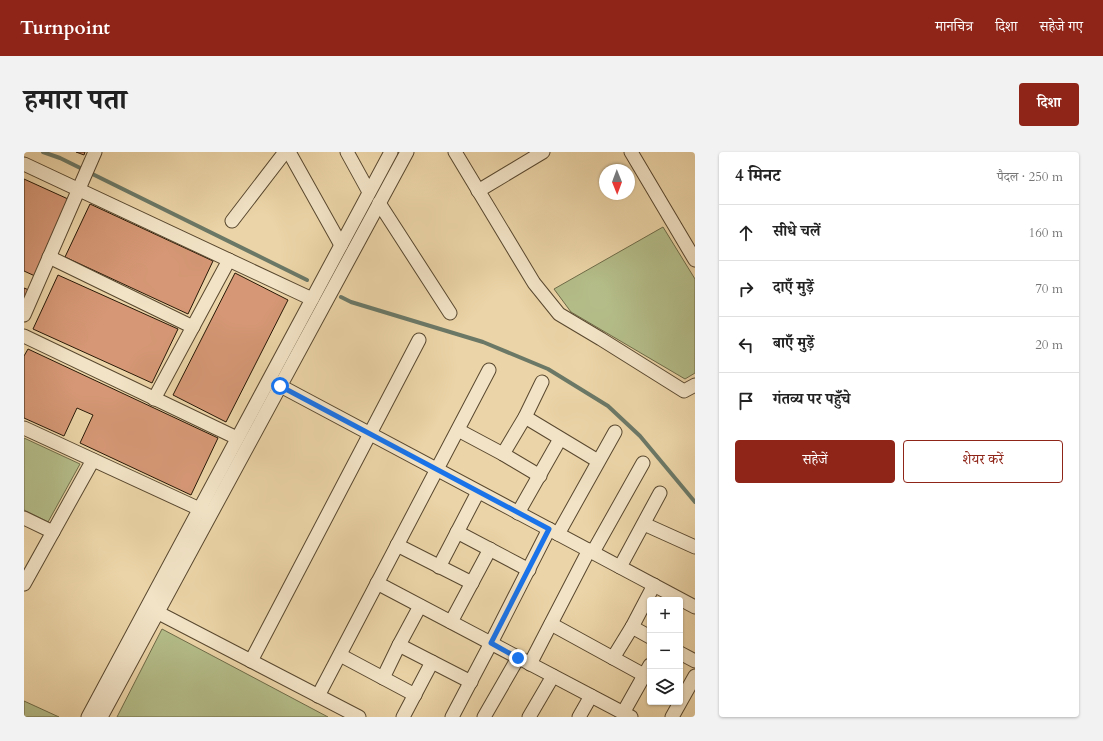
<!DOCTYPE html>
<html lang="hi">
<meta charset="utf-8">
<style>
body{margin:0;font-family:Cardo,"Noto Serif Devanagari",serif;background:#f2f2f2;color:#222}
.controls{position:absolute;right:12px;bottom:12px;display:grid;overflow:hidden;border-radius:4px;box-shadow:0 1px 3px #0004}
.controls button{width:36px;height:36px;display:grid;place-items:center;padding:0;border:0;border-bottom:1px solid #e0e0e0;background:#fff;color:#222;font:20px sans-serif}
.compass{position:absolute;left:575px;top:12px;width:36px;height:36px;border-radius:50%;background:#fff;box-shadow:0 1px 3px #0004;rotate:179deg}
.stop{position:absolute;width:12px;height:12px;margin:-9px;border:3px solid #1a73e8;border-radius:50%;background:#fff}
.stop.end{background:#1a73e8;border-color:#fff;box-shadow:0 1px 4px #0008}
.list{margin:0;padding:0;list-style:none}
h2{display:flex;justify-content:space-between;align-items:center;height:52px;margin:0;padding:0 16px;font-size:17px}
h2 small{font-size:13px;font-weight:400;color:#767676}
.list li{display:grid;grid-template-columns:26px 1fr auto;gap:12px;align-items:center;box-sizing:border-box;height:56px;padding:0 16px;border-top:1px solid #e0e0e0}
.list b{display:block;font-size:15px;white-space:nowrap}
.list em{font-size:13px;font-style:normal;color:#767676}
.actions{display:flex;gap:8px;padding:12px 16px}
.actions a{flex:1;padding:9px 0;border:1px solid #8f2418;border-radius:4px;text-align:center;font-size:14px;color:#8f2418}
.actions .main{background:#8f2418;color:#fff}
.icon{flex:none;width:22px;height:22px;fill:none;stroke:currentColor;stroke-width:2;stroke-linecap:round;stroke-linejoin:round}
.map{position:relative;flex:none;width:671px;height:565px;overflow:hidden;border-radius:4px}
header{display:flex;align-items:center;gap:24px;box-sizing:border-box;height:56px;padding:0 20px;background:#8f2418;color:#fff}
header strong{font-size:19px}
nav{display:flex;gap:22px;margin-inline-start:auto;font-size:14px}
.intro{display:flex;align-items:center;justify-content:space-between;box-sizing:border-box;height:96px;padding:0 24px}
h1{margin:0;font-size:28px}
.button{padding:10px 18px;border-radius:4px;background:#8f2418;color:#fff;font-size:14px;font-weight:700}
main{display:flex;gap:24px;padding:0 24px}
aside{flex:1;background:#fff;border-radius:4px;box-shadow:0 1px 3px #0004}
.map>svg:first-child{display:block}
.green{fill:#b4bd89;stroke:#6e6b48}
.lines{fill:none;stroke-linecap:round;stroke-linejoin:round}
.stream{stroke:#6b7866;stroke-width:4}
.building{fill:#d59775;stroke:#281907}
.minor-casing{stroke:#59482f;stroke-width:15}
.minor{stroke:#f2e3c6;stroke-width:13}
.route{stroke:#1a73e8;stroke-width:5}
</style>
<header>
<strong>Turnpoint</strong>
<nav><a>मानचित्र</a><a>दिशा</a><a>सहेजे गए</a></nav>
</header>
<div class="intro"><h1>हमारा पता</h1><a class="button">दिशा</a></div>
<main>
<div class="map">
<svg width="671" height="565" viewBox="0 0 671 565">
<rect width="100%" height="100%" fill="#ebd4a7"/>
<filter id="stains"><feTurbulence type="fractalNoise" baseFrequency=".005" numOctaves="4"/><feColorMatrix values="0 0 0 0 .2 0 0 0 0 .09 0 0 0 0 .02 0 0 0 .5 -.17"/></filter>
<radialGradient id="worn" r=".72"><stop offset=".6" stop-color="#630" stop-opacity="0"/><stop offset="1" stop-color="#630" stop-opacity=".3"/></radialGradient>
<!-- green -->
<g class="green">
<path d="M 639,75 L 671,127 L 671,221 L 661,227 L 547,160 L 530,137 Z"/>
<path d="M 0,286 L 56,312 L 24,370 L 0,358 Z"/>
<path d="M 138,477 L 304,565 L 93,565 Z"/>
<path d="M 0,549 L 35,565 L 0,565 Z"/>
</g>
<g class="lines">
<!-- stream -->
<g class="stream">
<path d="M 19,0 L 36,6 L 283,128"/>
<path d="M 317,145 L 327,150 L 459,190 L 524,217 L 584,254 L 616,284 L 671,350"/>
</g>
</g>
<!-- building -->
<g class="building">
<path d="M 52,0 L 61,0 L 60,3 Z"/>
<path d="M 0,27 L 44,47 L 11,124 L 0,119 Z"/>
<path d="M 66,52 L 189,109 L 164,162 L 41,105 Z"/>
<path d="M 211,121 L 264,148 L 202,270 L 149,243 Z"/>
<path d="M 34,123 L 154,177 L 128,231 L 9,177 Z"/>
<path d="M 0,136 L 5,138 L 0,149 Z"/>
<path d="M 4,197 L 194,286 L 167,343 L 56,291 L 69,263 L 53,256 L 40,284 L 0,266 L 0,204 Z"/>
</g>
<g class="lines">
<!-- minor casing -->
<g class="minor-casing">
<g id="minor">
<path d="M 265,0 L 317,93"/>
<path d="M 323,0 L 345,40"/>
<path d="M 431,0 L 510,131 L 535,162 L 577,187 L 660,239 L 671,233"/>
<path d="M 607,0 L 671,108"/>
<path d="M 0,12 L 288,147"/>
<path d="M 454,39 L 519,0"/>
<path d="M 355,51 L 426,161"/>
<path d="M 208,69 L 261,0"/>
<path d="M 25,105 L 169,175"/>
<path d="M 0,163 L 71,0"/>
<path d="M 0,184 L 213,286"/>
<path d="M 249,230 L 671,455"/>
<path d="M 130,247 L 205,108"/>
<path d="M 501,265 L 574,309"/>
<path d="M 0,276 L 182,360"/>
<path d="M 434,278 L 479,302 L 516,324"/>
<path d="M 479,302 L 501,265 L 518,230"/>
<path d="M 494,361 L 536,287"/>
<path d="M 0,366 L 29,380"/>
<path d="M 620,372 L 671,395"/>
<path d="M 433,380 L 505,418"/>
<path d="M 534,382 L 591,280"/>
<path d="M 373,393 L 448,431"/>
<path d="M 569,400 L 619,311"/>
<path d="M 415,415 L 454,340"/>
<path d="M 596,415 L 636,341"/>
<path d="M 353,431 L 607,565"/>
<path d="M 0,432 L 69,308"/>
<path d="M 127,457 L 335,565"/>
<path d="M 427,470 L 466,397"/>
<path d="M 527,472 L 620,523"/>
<path d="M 608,475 L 626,485"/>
<path d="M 375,493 L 447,530"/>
<path d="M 656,501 L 671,509"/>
<path d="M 316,503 L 391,543"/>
<path d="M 589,506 L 608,475 L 630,433"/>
<path d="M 227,509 L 395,188"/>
<path d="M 506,512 L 565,398"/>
<path d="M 359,526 L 375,493 L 396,454"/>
<path d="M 294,544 L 465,218"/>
<path d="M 599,561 L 626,513"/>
<path d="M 64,565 L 367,0"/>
<path d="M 77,565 L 383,0"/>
<path d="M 379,565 L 408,510"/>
<path d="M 428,565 L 467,491 L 525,377"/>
<path d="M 460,565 L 494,506"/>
<path d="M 505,565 L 529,524"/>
<path d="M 555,565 L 567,544"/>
<path d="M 648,565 L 671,524"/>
</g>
</g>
<!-- minor -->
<use href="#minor" class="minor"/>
</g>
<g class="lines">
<!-- route -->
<path class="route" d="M 256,234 L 525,377 L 467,491 L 494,506"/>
</g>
<rect width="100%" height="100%" filter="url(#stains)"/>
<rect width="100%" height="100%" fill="url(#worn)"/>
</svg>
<div class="controls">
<button>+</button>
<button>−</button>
<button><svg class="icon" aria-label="layers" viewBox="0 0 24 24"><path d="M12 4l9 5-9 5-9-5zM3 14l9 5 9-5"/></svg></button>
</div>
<svg class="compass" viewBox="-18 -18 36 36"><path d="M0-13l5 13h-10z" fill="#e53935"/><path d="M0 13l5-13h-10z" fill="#767676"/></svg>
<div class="stop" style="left:256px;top:234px"></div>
<div class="stop end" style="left:494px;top:506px"></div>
</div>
<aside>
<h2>4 मिनट<small>पैदल · 250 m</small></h2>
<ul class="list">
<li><svg class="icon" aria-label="ahead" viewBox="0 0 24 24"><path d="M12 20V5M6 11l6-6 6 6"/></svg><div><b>सीधे चलें</b></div><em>160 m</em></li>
<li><svg class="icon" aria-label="right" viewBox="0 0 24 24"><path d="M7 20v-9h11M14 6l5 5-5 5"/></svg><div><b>दाएँ मुड़ें</b></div><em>70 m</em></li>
<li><svg class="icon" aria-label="left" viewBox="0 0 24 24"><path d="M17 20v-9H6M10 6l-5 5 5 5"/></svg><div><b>बाएँ मुड़ें</b></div><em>20 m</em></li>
<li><svg class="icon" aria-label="arrive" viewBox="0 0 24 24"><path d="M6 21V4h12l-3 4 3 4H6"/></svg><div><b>गंतव्य पर पहुँचे</b></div></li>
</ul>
<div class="actions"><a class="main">सहेजें</a><a>शेयर करें</a></div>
</aside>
</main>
